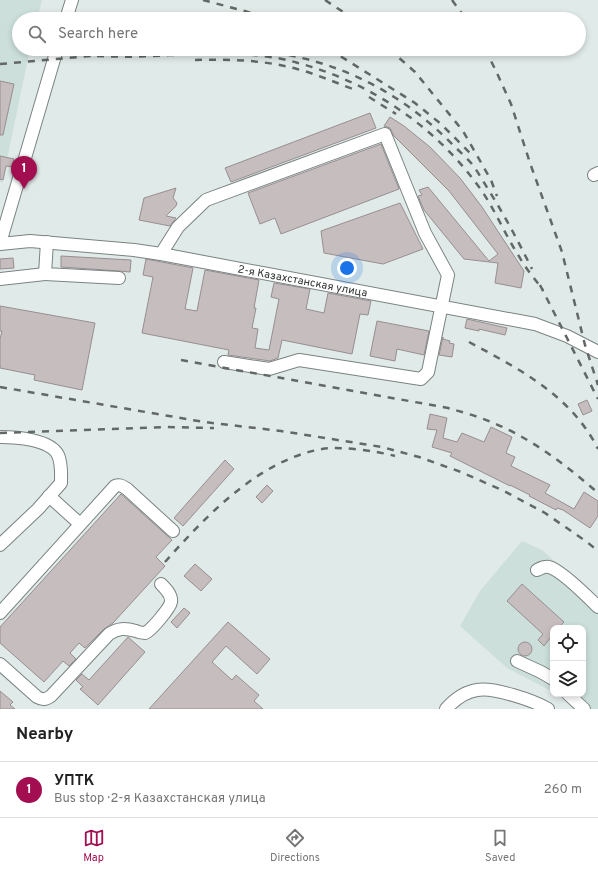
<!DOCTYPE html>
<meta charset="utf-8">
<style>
body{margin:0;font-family:Overpass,sans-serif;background:#f2f2f2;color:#222}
.controls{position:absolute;right:12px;bottom:12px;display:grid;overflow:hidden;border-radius:8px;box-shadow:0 2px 6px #0003}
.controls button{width:36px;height:36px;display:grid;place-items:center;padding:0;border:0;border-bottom:1px solid #e0e0e0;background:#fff;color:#222;font:20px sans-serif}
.you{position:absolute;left:347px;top:268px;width:14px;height:14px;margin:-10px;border:3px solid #fff;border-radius:50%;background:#1a73e8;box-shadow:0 0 0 6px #1a73e833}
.badge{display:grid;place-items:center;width:26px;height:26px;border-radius:50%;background:#a20e50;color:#fff;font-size:13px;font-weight:700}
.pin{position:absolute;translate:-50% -33px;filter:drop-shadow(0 1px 2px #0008)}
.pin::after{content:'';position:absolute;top:21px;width:14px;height:12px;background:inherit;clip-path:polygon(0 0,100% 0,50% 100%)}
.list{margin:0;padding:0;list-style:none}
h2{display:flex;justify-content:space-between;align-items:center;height:52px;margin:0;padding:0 16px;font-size:17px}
h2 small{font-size:13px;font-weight:400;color:#767676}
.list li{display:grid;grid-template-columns:26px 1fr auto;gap:12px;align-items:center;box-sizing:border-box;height:56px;padding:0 16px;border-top:1px solid #e0e0e0}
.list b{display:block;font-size:15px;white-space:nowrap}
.list p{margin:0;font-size:13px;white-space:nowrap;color:#767676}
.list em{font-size:13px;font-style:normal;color:#767676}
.icon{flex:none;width:22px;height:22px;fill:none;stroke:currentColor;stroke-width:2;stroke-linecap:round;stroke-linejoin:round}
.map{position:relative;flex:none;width:598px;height:709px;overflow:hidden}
.search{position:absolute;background:#fff;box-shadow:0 2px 6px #0003;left:12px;right:12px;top:12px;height:44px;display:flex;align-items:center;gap:10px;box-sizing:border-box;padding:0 14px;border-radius:22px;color:#767676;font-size:15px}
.sheet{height:108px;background:#fff}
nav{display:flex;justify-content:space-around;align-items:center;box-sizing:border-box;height:56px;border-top:1px solid #e0e0e0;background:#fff;font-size:11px;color:#767676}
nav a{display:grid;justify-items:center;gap:2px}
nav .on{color:#a20e50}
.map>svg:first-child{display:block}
.built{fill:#ccdfdb}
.building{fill:#c6bdbf;stroke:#978e90}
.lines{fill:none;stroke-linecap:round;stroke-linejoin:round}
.minor-casing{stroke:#7a8382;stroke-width:14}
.minor{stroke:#fff;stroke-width:12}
.rail{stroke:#626866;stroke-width:2.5;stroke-dasharray:7 7;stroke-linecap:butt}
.labels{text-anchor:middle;stroke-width:3;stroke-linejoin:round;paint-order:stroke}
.street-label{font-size:11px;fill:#303433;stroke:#edf7f5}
</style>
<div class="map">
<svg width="598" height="709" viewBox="0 0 598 709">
<rect width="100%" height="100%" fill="#e0eae8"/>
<!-- built -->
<g class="built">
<path d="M 0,0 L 42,0 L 37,19 L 19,19 L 19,49 L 30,49 L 2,183 L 0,182 Z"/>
<path d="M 522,541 L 542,550 L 598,600 L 598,709 L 575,709 L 562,697 L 557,694 L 583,694 L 583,628 L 553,628 L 553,692 L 507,668 L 460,626 L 480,591 Z"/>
</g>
<!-- building -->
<g class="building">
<path d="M 0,81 L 14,84 L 3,135 L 0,135 Z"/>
<path d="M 370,113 L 376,128 L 231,182 L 225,168 Z"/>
<path d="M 390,117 L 404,126 L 430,147 L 460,178 L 482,207 L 524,271 L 521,288 L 495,283 L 498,263 L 464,259 L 424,210 L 418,196 L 422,195 L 419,190 L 428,187 L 489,261 L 498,254 L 449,191 L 394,136 L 390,128 L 384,126 Z"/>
<path d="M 381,144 L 399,189 L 281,234 L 275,218 L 260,224 L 248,193 Z"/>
<path d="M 0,156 L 14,159 L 12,167 L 6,166 L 3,180 L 0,179 Z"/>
<path d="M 176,188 L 173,198 L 177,203 L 176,206 L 166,216 L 176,218 L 170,226 L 139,220 L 144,198 Z"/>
<path d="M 400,203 L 423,249 L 383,264 L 324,253 L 321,231 Z"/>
<path d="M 61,256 L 131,260 L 130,272 L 119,271 L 61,267 Z"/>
<path d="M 13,258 L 14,268 L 0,269 L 0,259 Z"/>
<path d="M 146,259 L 193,268 L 185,309 L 197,311 L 205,270 L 259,280 L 254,308 L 256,308 L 252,328 L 258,329 L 255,348 L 269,350 L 279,299 L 271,297 L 274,283 L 310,289 L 306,309 L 324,313 L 328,293 L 371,301 L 368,315 L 360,314 L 352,354 L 282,340 L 278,358 L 270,361 L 228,355 L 229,350 L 142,333 L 153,277 L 143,275 Z"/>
<path d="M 0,306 L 95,323 L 82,390 L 34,380 L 35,375 L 0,368 L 0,339 L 2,331 L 0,331 Z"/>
<path d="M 467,319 L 507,328 L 505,335 L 479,329 L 479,331 L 465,328 Z"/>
<path d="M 377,321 L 429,331 L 424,355 L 397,349 L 395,361 L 370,356 Z"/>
<path d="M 443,337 L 443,339 L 450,341 L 449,343 L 454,344 L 452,357 L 439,355 Z"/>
<path d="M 587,400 L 592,411 L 583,415 L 578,404 Z"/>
<path d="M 430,414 L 447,418 L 443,438 L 457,442 L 462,433 L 484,442 L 491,427 L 512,437 L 506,453 L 515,457 L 511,466 L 550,485 L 545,493 L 574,509 L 584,492 L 598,501 L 598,516 L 590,528 L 563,510 L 557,508 L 556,510 L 529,496 L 530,495 L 510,485 L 510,486 L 450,456 L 452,453 L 432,447 L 437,430 L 427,429 Z"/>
<path d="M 225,460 L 234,469 L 183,526 L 174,518 Z"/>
<path d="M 267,485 L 273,491 L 262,503 L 256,497 Z"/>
<path d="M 121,494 L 172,540 L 156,557 L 165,566 L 113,623 L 104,629 L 85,648 L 79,643 L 70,653 L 76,659 L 69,666 L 63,661 L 44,682 L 0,643 L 0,627 Z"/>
<path d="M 195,564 L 212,579 L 201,591 L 184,576 Z"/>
<path d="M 522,584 L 564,622 L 558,628 L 553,628 L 553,634 L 544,646 L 538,640 L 543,634 L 507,601 Z"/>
<path d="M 184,608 L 190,613 L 177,628 L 171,622 Z"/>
<path d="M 228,622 L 270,659 L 257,674 L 226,646 L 212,662 L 232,680 L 236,675 L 259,695 L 254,701 L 263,709 L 149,709 Z"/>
<path d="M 128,637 L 145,652 L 98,705 L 80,689 L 83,687 L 76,680 L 82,674 L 89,680 Z"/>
<circle cx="525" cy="649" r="7"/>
<path d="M 0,691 L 13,702 L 10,705 L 15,709 L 0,709 Z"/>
</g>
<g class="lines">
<!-- minor casing -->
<g class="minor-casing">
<g id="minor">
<path d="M 66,19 L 72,0"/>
<path d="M 594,175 L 598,173"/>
<path d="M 47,242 L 45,274 L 119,278"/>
<path d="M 0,243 L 57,49"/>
<path id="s1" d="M 0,244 L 30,241 L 134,250 L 161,254 L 535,324 L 567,336 L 598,352"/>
<path d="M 161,254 L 178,227 L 206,200 L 385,134 L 425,233 L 448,275 L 428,372 L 421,379 L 299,360 L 269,369 L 224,362"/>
<path d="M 0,279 L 45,274"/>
<path d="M 0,437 C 15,437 50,439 58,455 C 62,464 61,473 61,483 L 38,509 L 0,545"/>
<path d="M 49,496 L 80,524"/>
<path d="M 537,570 C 541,568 544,566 549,567 C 561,570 588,597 598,607"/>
<path d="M 0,613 L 115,486 C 120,484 122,486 127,489 L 173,531"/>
<path d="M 517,661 L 541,672 L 553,679"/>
<path d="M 0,664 L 37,697 C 43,700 45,700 51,696 L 109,634 C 118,628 125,628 136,631 C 138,632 142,633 145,633 C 150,632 170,608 171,602 C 172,595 166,589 161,584"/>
<path d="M 568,694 L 584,709"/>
<path d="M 446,709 C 454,700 464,692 477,690 C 493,687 533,700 548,709"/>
</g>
</g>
<!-- minor -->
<use href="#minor" class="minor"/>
<!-- rail -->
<g class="rail">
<path d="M 203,0 L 263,16 L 268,19"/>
<path d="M 325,0 L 354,19"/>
<path d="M 452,0 L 466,19"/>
<path d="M 329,49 L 415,103 L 441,124 L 473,156"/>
<path d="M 389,49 L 415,72 L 463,131 L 491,180 L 497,196"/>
<path d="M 485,49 L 496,71 L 511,104 L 530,163 L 562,252 L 585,345 L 598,385"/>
<path d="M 261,51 C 336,59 400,91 453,145 C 459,151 466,157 472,164 C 478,172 483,181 488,189 C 505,216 518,241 532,269"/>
<path d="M 97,56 C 121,57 145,57 169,55 C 187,55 206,52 224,53 C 248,54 275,56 298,63 C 370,82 436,127 479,187 C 495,209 505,235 520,258 C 526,269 535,279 543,290"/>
<path d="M 195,60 C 229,59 264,60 297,69 C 316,74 334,82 353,89"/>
<path d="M 0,64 L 102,55"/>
<path d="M 369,97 L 396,114"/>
<path d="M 540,285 L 598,399"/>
<path d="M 469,342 C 519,369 571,395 598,449"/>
<path d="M 181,360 L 448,408 C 462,412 477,416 491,422 C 531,438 566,465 598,493"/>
<path d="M 0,387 L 204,422 L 281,431 L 382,447 L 419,457 L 461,472 L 504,491 L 545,513 L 587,542 L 598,551"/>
<path d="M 0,433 L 165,427 L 214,428"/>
<path d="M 165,562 C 206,516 259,460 322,449 C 340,446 377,451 395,456"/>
</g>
</g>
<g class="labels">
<!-- street labels -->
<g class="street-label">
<text dy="4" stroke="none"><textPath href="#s1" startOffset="306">2-я Казахстанская улица</textPath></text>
</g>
</g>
</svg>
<div class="controls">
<button><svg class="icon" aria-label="locate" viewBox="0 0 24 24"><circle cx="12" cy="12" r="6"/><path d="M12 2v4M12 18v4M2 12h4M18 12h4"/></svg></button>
<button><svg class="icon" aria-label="layers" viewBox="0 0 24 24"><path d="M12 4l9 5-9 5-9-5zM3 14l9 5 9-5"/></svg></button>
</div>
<div class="you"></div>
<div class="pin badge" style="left:24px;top:189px">1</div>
<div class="search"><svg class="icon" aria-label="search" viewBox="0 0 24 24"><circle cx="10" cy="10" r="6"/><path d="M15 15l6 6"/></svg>Search here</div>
</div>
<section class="sheet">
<h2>Nearby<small></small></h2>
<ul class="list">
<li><span class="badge">1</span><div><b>УПТК</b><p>Bus stop · 2-я Казахстанская улица</p></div><em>260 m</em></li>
</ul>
</section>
<nav>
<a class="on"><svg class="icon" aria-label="map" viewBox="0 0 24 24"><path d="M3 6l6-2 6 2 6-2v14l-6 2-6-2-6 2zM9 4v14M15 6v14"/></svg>Map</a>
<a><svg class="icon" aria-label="directions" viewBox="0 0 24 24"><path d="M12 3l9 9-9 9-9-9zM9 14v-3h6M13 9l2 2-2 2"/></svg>Directions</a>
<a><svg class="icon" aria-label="saved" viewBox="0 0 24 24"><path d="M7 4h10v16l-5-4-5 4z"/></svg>Saved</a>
</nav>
